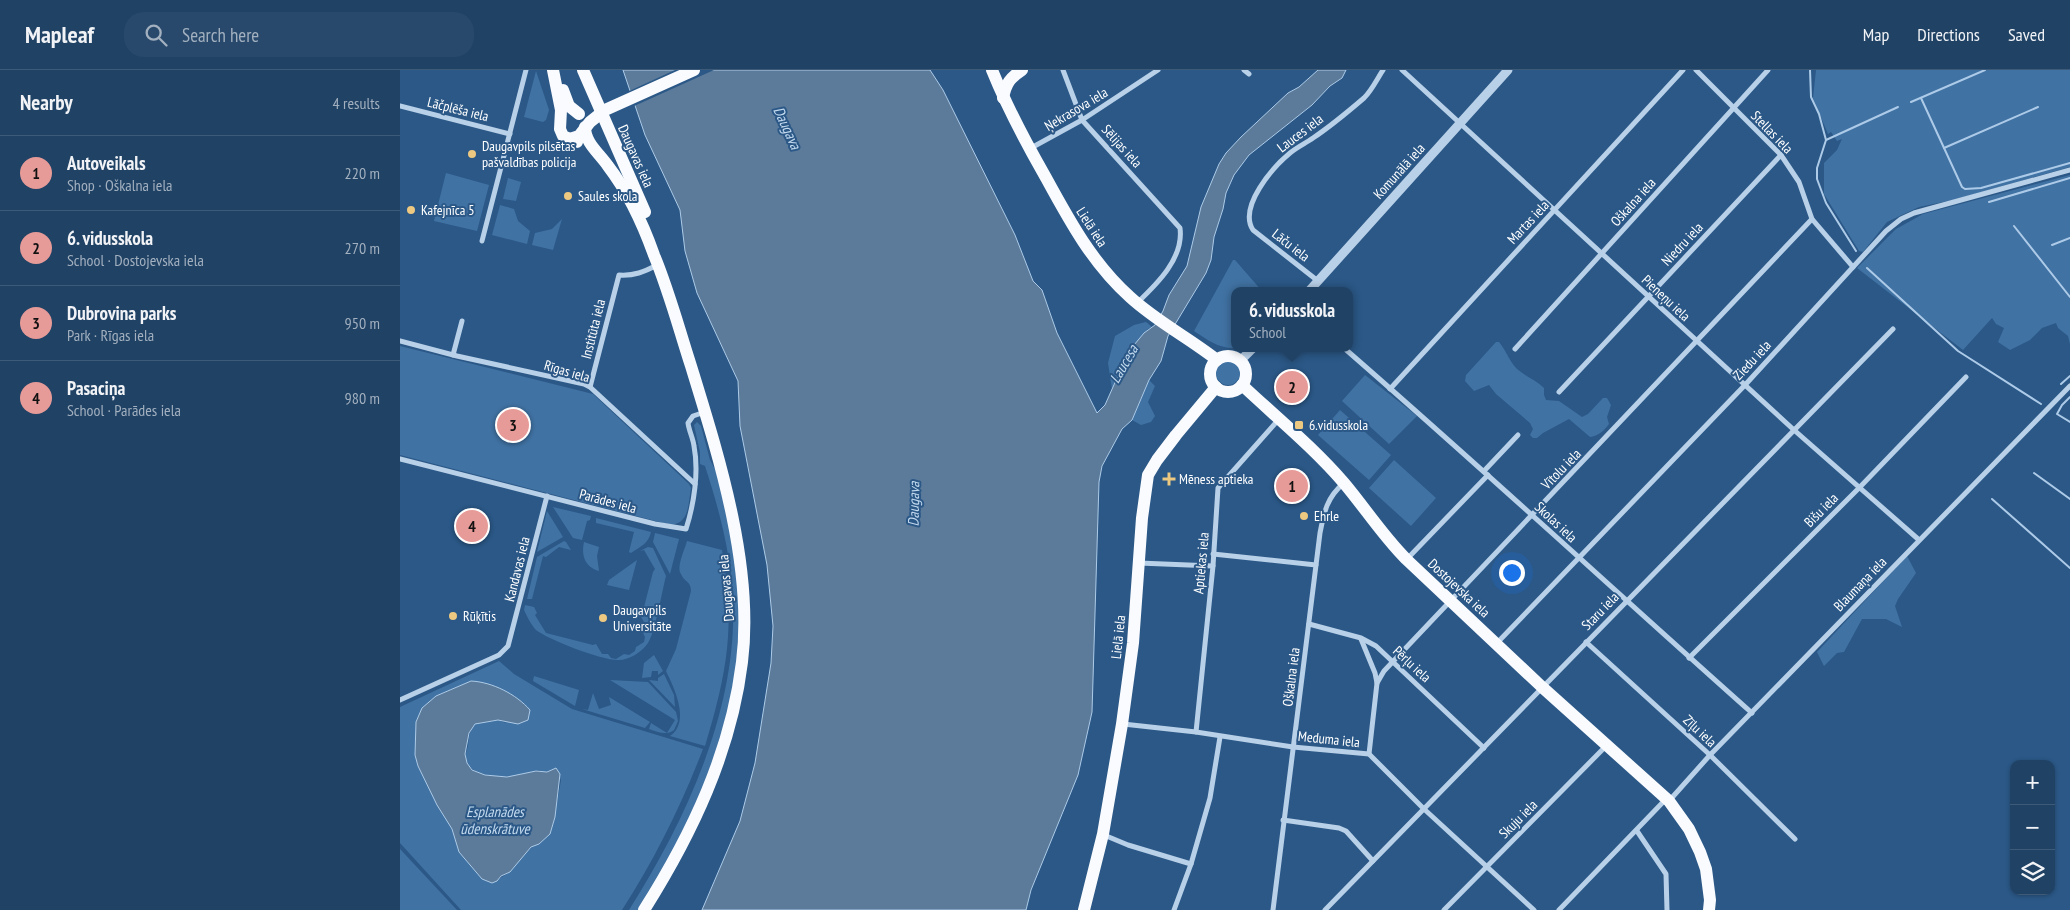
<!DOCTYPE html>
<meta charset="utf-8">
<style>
body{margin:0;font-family:"PT Sans Narrow",sans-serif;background:#28496b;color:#f1f3f6}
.controls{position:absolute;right:15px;bottom:15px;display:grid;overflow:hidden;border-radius:10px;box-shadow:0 1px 4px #0004}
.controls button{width:45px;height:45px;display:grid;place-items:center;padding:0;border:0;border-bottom:1px solid #3d5b79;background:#204265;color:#f1f3f6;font:25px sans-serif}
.you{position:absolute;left:1111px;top:502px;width:18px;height:18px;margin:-12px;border:4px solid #fff;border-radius:50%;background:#1a73e8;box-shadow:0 0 0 8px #1a73e833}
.badge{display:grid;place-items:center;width:32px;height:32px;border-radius:50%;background:#e69b98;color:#111;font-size:16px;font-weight:700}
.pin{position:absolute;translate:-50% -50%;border:2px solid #fff;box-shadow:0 1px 5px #0006}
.popup{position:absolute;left:831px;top:217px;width:122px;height:65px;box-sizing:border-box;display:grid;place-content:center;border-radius:10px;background:#204265;filter:drop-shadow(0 1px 4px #0005);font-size:16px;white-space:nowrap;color:#a2b0bf}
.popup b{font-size:19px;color:#f1f3f6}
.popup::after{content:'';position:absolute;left:50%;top:100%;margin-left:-10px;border:10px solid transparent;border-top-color:#204265}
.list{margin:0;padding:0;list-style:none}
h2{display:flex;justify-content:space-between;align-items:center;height:65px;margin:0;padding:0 20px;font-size:21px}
h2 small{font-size:16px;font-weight:400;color:#a2b0bf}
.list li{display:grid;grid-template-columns:32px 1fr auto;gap:15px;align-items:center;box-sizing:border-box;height:75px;padding:0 20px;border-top:1px solid #3d5b79}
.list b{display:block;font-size:19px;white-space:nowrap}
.list p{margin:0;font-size:16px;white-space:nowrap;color:#a2b0bf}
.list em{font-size:16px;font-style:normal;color:#a2b0bf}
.icon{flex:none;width:28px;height:28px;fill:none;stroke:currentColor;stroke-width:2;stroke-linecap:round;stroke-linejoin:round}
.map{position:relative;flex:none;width:1670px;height:840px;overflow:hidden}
header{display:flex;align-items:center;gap:30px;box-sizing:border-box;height:70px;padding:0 25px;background:#204265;border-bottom:1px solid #3d5b79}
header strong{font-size:24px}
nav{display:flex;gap:28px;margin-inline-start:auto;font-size:18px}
.search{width:350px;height:45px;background:#28496b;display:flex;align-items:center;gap:12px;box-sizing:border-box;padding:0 18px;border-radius:20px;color:#a2b0bf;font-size:19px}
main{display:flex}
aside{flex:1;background:#204265}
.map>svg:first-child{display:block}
.green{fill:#4072a3;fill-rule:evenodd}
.water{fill:#5c7b9a;stroke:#adcbe8}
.pier{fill:#2b5887}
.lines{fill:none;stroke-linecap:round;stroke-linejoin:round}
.stream{stroke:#adcbe8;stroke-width:2}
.minor{stroke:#b8d0e8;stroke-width:5}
.tertiary{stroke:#b8d0e8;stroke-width:9}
.primary{stroke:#f9fbfe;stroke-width:12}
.poi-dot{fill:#edc880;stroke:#2b5887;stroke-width:2}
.labels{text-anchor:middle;stroke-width:4;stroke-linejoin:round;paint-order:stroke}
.street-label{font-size:14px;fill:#fff;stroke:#2b5887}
.poi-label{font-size:14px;fill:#fff;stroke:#2b5887;text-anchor:start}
.water-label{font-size:15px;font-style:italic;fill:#c3daef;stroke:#2b5887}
</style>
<header>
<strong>Mapleaf</strong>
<div class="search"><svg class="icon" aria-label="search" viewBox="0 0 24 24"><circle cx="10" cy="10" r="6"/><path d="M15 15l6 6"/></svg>Search here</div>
<nav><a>Map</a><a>Directions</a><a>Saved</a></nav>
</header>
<main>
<aside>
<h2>Nearby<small>4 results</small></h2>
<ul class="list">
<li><span class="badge">1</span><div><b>Autoveikals</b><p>Shop · Oškalna iela</p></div><em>220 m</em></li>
<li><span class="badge">2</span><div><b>6. vidusskola</b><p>School · Dostojevska iela</p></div><em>270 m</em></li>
<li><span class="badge">3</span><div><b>Dubrovina parks</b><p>Park · Rīgas iela</p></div><em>950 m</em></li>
<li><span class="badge">4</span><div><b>Pasaciņa</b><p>School · Parādes iela</p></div><em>980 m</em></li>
</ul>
</aside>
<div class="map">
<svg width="1670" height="840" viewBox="0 0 1670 840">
<rect width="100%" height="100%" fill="#2b5887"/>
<!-- green -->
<g class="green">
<path d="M 1416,0 L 1670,0 L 1670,97 L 1553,130 L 1519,137 L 1487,152 L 1463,182 L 1459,181 L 1424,124 L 1424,93 L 1437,80 L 1442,69 L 1437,71 L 1431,62 L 1428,64 L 1413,28 Z"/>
<path d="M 136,1 L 149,40 L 146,50 L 143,52 L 124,47 Z"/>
<path d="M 46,103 L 89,115 L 77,161 L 34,151 Z"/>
<path d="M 1670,105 L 1670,274 L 1668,266 L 1658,258 L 1656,253 L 1642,258 L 1630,270 L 1610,280 L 1598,272 L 1604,258 L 1596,254 L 1592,248 L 1563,280 L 1457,198 L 1496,159 L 1523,144 Z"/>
<path d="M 108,108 L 121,112 L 116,131 L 103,129 Z"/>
<path d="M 100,135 L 114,139 L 118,151 L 130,161 L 127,174 L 92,165 Z"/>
<path d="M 162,149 L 153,180 L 132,175 L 135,163 L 152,159 Z"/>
<path d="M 833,190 L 835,190 L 862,221 L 834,221 L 836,278 C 819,279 808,270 794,261 Z"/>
<path d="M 746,252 L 752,257 L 748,259 L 726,286 L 712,319 L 708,293 L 715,266 L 734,255 Z"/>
<path d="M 1096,272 L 1099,272 C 1106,280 1109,291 1117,299 C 1125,306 1136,310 1144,318 L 1144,325 L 1146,330 L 1159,331 L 1182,347 L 1188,344 L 1203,328 L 1207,328 L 1211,335 L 1207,347 L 1209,354 C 1204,361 1198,366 1190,367 L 1169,349 L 1143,363 L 1137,368 L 1133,368 L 1130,365 L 1133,359 L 1130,353 L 1096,324 L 1089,315 L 1074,321 L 1065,311 L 1066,305 Z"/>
<path d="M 0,276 L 193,324 L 289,414 L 291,418 C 288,433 290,453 271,455 L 0,385 Z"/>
<circle cx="828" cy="303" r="12"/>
<path d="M 965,305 L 1017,346 L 989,374 L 942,331 Z"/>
<path d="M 749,310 L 755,316 L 748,332 L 755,346 L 751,352 L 741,355 L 732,350 Z"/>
<path d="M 940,340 L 991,385 L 969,410 L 918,365 Z"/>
<path d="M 297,352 L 301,356 L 310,390 L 318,405 L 327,440 L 340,523 L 336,608 L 317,681 L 290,751 L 239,840 L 229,840 C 285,752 337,640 333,533 C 332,487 319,439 305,396 L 300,394 L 300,382 L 294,355 Z"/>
<path d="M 994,390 L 1036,428 L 1011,456 L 969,418 Z"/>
<path d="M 153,437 L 191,446 L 190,450 L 187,451 L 182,470 L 173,468 Z"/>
<path d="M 147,441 L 163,467 L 137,482 Z"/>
<path d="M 196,448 L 251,462 C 249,473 240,477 231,483 L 229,482 L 234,462 L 196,453 Z"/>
<path d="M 255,463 L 279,469 L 270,504 L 253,472 Z"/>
<path d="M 164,471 L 166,472 L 171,480 L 159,477 L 146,487 L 143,486 L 132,529 L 127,529 L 137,487 Z"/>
<path d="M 287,471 L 322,480 C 336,555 327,604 305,676 L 270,666 C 291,652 274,618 266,601 L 276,579 L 291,521 C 291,511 284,512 281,504 C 276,497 285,479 287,471 Z"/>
<path d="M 184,472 L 199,477 L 197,486 L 199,501 C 185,497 181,486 184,472 Z"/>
<path d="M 248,477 L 253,478 L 266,506 C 262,521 255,563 248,573 C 242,582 229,590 219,590 C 203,591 149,570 136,560 C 131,555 127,546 124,540 L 125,535 L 134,537 L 137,543 L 135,545 L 146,563 L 193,575 L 196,574 L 202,584 L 208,584 L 211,588 L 216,589 L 224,584 L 229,585 L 235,581 L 236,577 L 244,572 L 245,567 L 243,563 L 247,557 L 241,547 L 243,546 L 243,541 L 253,502 L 255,499 L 244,480 L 240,481 Z"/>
<path d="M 1507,486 L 1516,503 L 1498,529 L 1495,536 L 1502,557 L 1486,549 L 1462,549 L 1444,582 L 1437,583 L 1424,596 L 1417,582 Z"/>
<path d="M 237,490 L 229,520 L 207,515 L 209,510 Z"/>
<path d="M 254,585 L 263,601 L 258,605 L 258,601 L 252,601 L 251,607 L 242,608 L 244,593 Z"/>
<path d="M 99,591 L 114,604 L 172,639 L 303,679 C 281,736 255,789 222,840 L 61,840 L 0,773 L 0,637 ZM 71,611 L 106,653 L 98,650 L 75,654 C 69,662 69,666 68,676 C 67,681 64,686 66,691 C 70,706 103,708 115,706 C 122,705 128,703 134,701 C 143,699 144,704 153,699 L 161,710 L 153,755 L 118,791 L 110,802 L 92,813 L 82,809 L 59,782 L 52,759 L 37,734 L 18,696 L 15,685 L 16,652 L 36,626 Z"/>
<path d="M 264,604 L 274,625 L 275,637 L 249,610 L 258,611 L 258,608 Z"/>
<path d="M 134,606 L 179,620 L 175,636 L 133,611 Z"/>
<path d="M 210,610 L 248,612 L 276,642 L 278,651 L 274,660 C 266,666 258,662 249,659 L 251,653 L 267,663 L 275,650 Z"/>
<path d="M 193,623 L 199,639 L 211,635 L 209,627 L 250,652 L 245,658 L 182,639 L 188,640 Z"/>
<path d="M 0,779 L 57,840 L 0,840 Z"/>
</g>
<!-- water -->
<g class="water">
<path d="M 223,0 L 530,0 L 543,20 L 615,165 L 633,211 L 642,220 L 657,263 L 697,343 L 705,335 L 729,281 L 744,263 L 755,255 L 763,241 L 769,225 L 787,196 L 801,137 L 819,94 L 826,83 L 841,67 L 888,23 L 899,17 L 918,0 L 946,0 L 942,8 L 930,16 L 912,35 L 849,85 L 834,105 L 826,123 L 823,139 L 814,167 L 811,190 L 806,203 L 768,266 L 761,291 L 749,310 L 732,350 L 722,359 L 702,396 L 699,412 L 692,642 L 678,705 L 631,820 L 626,840 L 302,840 L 340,751 L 355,693 L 371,593 L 373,556 L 367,495 L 340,356 L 338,311 L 297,223 L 285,181 L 280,140 L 245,65 Z"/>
<path d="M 71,611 C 92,612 116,624 130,640 L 128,650 L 118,654 L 98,650 L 75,654 L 69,663 L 65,684 L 67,693 L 72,700 L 85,705 L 107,707 L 136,701 L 147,702 L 156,698 L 160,704 L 155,747 L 150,764 L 139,774 L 131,777 L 110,802 L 101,806 L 97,811 L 92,813 L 82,809 L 59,782 L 52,759 L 37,735 L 18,696 L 15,685 L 16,652 L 22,638 L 36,626 Z"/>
</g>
<!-- pier -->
<path class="pier" d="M 275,0 L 314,0 L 232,37 L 227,22 Z"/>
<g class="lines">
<!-- stream -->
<g class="stream">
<path d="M 1410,0 L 1411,27 L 1419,44 L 1426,70 L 1417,98 L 1417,109 L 1426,133 L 1456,181"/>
<path d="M 1521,28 L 1562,117 L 1565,119 L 1581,118 L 1670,93"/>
<path d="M 1511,32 L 1585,0"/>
<path d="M 1426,70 L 1498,37"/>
<path d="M 1544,78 L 1638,37"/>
<path d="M 1589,132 L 1670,108"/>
<path d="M 1614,156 L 1670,227"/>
<path d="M 1652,175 L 1670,168"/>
<path d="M 1467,198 L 1558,281 L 1641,334"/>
<path d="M 1661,314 L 1670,306"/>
<path d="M 1670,327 L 1662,335 L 1657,344 L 1670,352"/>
<path d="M 1634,403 L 1670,429"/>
<path d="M 1592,429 L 1670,498"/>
</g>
<!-- minor -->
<g class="minor">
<path d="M 663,0 L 682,50 L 780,158 C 784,188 757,214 737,233"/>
<path d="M 844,0 L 849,4"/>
<path d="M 1002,0 L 1394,360 L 1518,469"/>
<path d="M 1296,0 L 1381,85 L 1399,112 L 1412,149 L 1453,197"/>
<path d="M 0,36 L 110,64"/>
<path d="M 631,78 L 682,50 L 758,0"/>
<path d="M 82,171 L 126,0"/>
<path d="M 918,211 L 853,160 C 838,137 873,97 890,83 C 897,77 906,73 913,68 C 928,58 950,40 964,28 C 972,20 977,9 983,0"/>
<path d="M 0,271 L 57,286 L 184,314 L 190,317 L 295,414"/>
<path d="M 944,278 C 1082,398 1216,522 1352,643"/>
<path d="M 1115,279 L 1368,0"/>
<path d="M 53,285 L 62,251"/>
<path d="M 190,317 L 219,205 C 234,206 244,202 257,195"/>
<path d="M 990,319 L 1283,0"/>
<path d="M 1159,322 L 1381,85"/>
<path d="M 0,389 L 255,454 L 286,459 C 294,434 299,402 294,376 C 293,368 289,361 288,353 L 293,346 L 305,342"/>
<path d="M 1084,401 L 1118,365"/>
<path d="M 813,484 L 916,495"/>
<path d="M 1007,489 L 1088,405"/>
<path d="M 739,493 L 813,496"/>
<path d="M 909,554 L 961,568 L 976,576 L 1084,678"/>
<path d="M 961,569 L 975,603 L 977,613"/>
<path d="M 1186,572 L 1310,685 L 1395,769"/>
<path d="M 1097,573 L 1345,315 L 1486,161 L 1501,149 L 1514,143 L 1670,100"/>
<path d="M 1289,588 L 1459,418 L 1566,307"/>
<path d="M 0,630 L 99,585 L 108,576 L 147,426"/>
<path d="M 723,654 L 796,662 L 893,677 L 969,684 L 1024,739 L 1134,840"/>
<path d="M 796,662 L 813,496 L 818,418 L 879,349"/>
<path d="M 969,684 L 977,613 L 984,601 L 1412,149"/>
<path d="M 1269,731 L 1310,685 L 1670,316"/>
<path d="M 883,750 L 939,758 L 946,761 L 973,791"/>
<path d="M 1237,761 L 1266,804 L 1267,840"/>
<path d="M 704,765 L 728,775 L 791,794"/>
<path d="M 774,840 L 791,794 L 810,728 L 820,667"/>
<path d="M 873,840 L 920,463 C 924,442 927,427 944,413"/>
<path d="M 925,840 L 1493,259"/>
<path d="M 1044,840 L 1207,675"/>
<path d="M 1159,840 L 1266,729"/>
</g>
<!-- tertiary -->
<g class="tertiary">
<path d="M 909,221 L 1108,0"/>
<path d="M 840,291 L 853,278"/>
</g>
<!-- primary -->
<g class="primary">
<path d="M 153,0 L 161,40 L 160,59 L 163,66 L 177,72"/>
<path d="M 183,0 L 245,142"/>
<path d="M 592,0 C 607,37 625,71 645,106 C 669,150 692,193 730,227 C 756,251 789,268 817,290"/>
<path d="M 163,20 L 169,36 L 179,44"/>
<path d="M 603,28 C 606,13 610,8 622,0"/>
<path d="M 185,57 C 185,73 199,83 208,96 C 228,122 243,154 254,185 C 269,221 279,259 291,296 C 319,387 354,497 342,592 C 331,682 292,764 244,840"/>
<path d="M 170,69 L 179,66 L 190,52 L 205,40 L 294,0"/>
<circle cx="828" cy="304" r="18"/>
<path d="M 842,315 C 876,347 913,377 944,413 C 965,438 983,466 1006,489 L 1142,617 L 1269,731 L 1289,759 L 1300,782 L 1306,799 L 1310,830 L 1309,840"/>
<path d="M 684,840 L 703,764 L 722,654 L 733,573 L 742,448 L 748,405 L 757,390 L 776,365 L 816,317"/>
</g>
</g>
<!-- markers -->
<g class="poi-dot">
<circle cx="72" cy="84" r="5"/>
<circle cx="168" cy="126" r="5"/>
<circle cx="11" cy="140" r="5"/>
<rect x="894" y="350" width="10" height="10" rx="2.5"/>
<path d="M766.5 401.5h5v5h5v5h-5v5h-5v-5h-5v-5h5z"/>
<circle cx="904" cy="446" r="5"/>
<circle cx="53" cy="546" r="5"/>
<circle cx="203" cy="548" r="5"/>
</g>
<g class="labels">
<!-- street labels -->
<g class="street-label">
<text transform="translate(58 39) rotate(14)" y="5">Lāčplēša iela</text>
<text transform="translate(676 39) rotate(-31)" y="5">Ņekrasova iela</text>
<text transform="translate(1372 62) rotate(46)" y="5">Stellas iela</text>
<text transform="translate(900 63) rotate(-37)" y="5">Lauces iela</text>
<text transform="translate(722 76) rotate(48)" y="5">Sēlijas iela</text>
<text transform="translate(236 86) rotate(66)" y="5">Daugavas iela</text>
<text transform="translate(999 101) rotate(-48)" y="5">Komunālā iela</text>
<text transform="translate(1233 132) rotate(-48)" y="5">Oškalna iela</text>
<text transform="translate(1128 152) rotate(-47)" y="5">Martas iela</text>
<text transform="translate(692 157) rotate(57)" y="5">Lielā iela</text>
<text transform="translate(1282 174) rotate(-47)" y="5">Niedru iela</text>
<text transform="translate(891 175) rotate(38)" y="5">Lāču iela</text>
<text transform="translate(1266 228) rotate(43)" y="5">Pieneņu iela</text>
<text transform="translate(193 259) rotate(-76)" y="5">Institūta iela</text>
<text transform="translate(1352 290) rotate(-47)" y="5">Ziedu iela</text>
<text transform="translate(167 301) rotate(16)" y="5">Rīgas iela</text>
<text transform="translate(1161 399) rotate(-46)" y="5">Vītolu iela</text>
<text transform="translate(208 431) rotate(15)" y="5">Parādes iela</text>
<text transform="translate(1421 440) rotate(-45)" y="5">Bišu iela</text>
<text transform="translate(1156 452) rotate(43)" y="5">Skolas iela</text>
<text transform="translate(801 493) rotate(-85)" y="5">Aptiekas iela</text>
<text transform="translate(117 499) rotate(-76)" y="5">Kandavas iela</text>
<text transform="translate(1460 514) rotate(-46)" y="5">Blaumaņa iela</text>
<text transform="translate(326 518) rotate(-95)" y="5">Daugavas iela</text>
<text transform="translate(1059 518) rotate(43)" y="5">Dostojevska iela</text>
<text transform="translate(1200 541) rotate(-46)" y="5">Staru iela</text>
<text transform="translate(718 567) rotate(-84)" y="5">Lielā iela</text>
<text transform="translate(1012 594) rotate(43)" y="5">Pērļu iela</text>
<text transform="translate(891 607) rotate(-83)" y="5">Oškalna iela</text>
<text transform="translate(1300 661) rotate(43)" y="5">Zīļu iela</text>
<text transform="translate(929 669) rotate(6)" y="5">Meduma iela</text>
<text transform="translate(1118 749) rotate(-45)" y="5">Skuju iela</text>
</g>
<!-- poi labels -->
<g class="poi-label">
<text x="82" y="81">Daugavpils pilsētas<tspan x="82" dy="16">pašvaldības policija</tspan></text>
<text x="178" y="131">Saules skola</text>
<text x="21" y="145">Kafejnīca 5</text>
<text x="909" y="360">6.vidusskola</text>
<text x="779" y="414">Mēness aptieka</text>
<text x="914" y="451">Ehrle</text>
<text x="213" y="545">Daugavpils<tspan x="213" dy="16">Universitāte</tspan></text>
<text x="63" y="551">Rūķītis</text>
</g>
<!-- water labels -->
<g class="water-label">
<text transform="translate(387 58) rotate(65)" y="5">Daugava</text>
<text transform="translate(724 294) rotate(-60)" y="5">Laucesa</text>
<text transform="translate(514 434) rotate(-89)" y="5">Daugava</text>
<text x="95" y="747">Esplanādes<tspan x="95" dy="17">ūdenskrātuve</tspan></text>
</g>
</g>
</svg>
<div class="controls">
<button>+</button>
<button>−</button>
<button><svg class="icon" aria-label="layers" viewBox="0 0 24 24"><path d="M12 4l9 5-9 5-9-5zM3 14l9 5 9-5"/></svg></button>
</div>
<div class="you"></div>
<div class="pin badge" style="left:892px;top:416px">1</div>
<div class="pin badge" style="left:892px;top:317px">2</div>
<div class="popup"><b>6. vidusskola</b>School</div>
<div class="pin badge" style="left:113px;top:355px">3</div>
<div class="pin badge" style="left:72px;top:456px">4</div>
</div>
</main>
